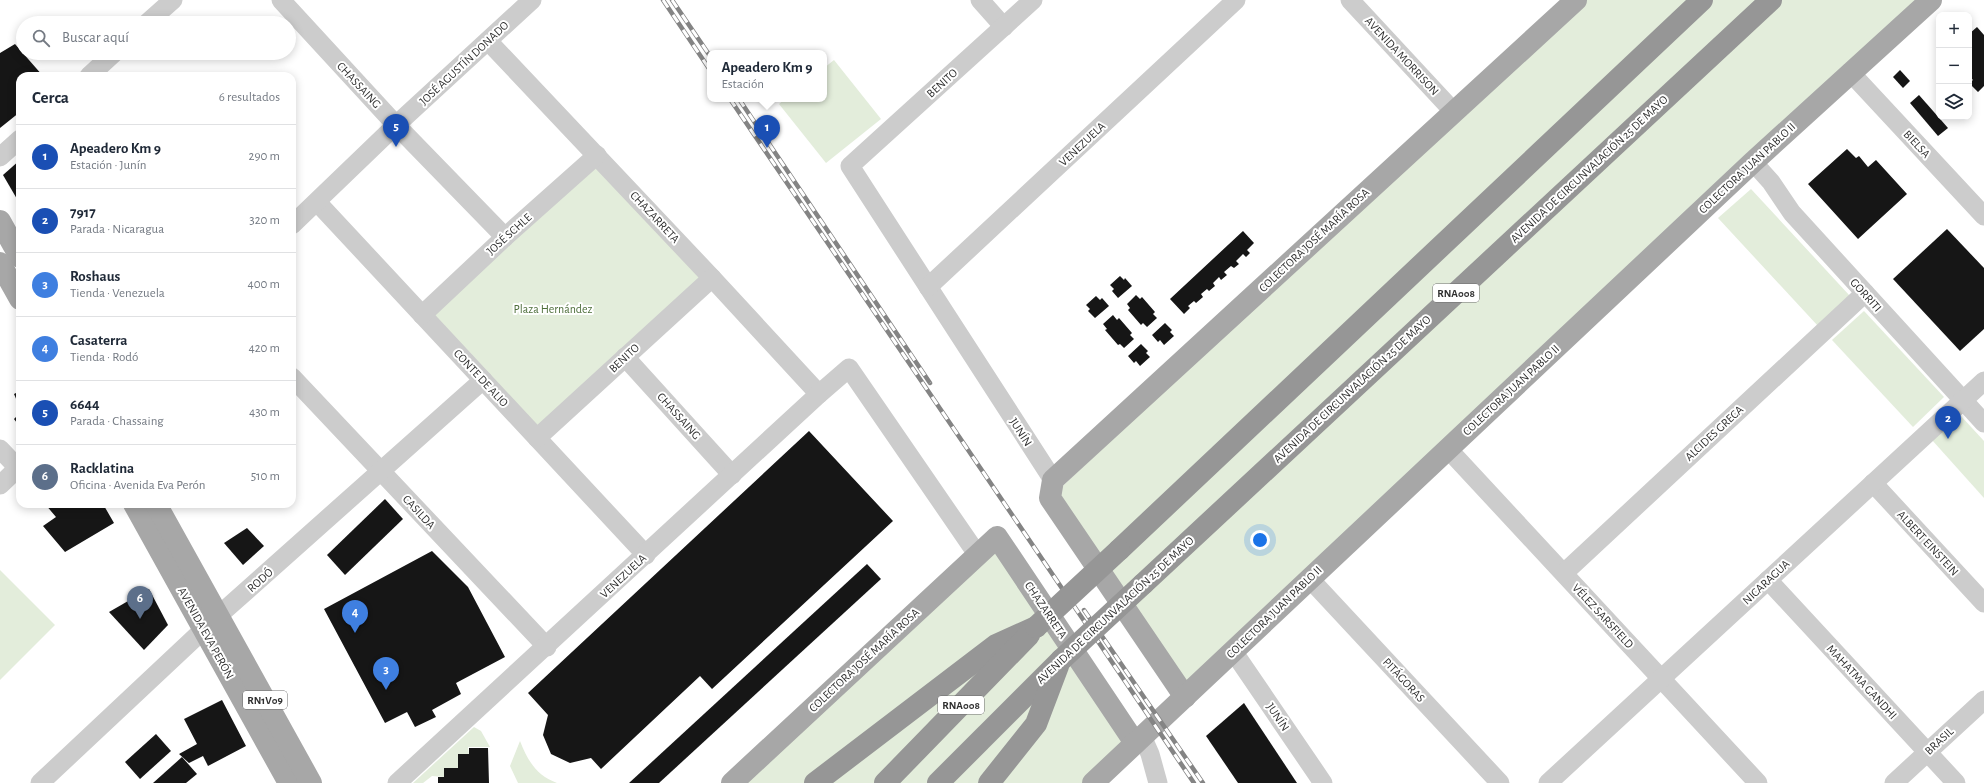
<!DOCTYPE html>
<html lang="es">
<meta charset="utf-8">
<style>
body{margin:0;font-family:"Alegreya Sans",sans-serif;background:#f6f6f7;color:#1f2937}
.controls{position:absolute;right:12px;top:12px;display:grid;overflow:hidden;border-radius:8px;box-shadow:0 2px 10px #0003}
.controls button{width:36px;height:36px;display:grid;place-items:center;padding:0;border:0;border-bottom:1px solid #e0e1e3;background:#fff;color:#1f2937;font:20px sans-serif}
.you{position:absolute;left:1260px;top:540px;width:14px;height:14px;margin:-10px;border:3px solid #fff;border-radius:50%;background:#1a73e8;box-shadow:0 0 0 6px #1a73e833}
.badge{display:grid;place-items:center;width:26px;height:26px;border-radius:50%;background:#b45309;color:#fff;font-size:13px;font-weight:700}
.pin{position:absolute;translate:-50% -33px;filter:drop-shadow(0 1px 2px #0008)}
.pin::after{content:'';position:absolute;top:21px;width:14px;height:12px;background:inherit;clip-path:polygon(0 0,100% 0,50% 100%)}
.popup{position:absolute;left:707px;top:50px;width:120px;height:52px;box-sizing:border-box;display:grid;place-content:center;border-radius:8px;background:#fff;filter:drop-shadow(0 1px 3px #0005);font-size:13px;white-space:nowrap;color:#747a83}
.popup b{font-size:15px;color:#1f2937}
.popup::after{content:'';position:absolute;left:50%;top:100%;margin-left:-8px;border:8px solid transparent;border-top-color:#fff}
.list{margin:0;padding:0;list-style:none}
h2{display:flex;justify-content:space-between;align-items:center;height:52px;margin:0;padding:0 16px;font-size:17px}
h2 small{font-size:13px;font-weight:400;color:#747a83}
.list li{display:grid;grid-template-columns:26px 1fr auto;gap:12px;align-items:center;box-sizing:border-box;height:64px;padding:0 16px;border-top:1px solid #e0e1e3}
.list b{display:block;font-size:15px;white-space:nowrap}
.list p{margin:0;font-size:13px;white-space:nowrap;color:#747a83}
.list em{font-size:13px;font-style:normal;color:#747a83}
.icon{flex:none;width:22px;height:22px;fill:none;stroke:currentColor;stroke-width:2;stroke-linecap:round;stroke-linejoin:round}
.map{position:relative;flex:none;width:1984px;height:783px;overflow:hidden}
.search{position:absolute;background:#fff;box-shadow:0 2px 10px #0003;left:16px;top:16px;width:280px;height:44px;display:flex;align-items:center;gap:10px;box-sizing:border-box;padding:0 14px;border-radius:22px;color:#747a83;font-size:15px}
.panel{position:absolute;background:#fff;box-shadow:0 2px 10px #0003;left:16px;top:72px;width:280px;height:436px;border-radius:12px}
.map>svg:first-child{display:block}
.green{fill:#e3eddb}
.building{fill:#161616}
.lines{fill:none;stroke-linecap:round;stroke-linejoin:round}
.minor{stroke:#ccc;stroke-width:19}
.major{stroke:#a7a7a7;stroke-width:22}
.highway{stroke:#969696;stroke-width:22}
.rail-casing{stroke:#848484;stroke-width:4.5}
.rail{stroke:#fff;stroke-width:3;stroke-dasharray:9;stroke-linecap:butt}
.highway-bridge{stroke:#969696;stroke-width:22}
.labels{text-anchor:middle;stroke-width:4;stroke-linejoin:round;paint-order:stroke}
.shield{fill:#fff;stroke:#6d6d6d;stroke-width:1}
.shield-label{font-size:11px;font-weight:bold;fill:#2f2f2f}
.street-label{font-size:12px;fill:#2f2f2f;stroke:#fff}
.park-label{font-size:12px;fill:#4c6d39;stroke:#fff}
</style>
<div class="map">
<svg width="1984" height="783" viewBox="0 0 1984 783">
<rect width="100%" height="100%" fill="#fff"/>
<!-- green -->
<g class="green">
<path d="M 1576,0 L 1931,0 L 1185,697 L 1050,498 Z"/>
<path d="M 834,60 L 881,119 L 826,163 L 779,104 L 785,99 L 824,99 L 824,68 Z"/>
<path d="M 597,155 L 712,278 L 537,438 L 422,315 Z"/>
<path d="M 1751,189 L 1850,296 L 1818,326 L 1718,218 Z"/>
<path d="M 1864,311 L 1944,397 L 1913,427 L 1832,340 Z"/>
<path d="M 1960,415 L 1984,441 L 1984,498 L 1932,440 Z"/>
<path d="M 997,537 L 1135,743 L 1093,783 L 732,783 Z"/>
<path d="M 0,570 L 55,625 L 0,680 Z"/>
<path d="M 474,727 L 481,731 L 490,747 L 468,747 L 469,754 L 458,768 L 444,768 L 444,777 L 432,776 L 423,783 L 413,783 Z"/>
<path d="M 520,741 C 528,761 536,775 557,783 L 518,783 L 510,766 Z"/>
</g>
<!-- building -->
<g class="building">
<path d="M 1977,27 L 1984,35 L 1984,86 L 1978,92 L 1969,83 L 1973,80 L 1969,76 L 1969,34 Z"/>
<path d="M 15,44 L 43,76 L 20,76 L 20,112 L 0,128 L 0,53 Z"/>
<path d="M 1900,70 L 1910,81 L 1903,88 L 1893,77 Z"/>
<path d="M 1919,95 L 1948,128 L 1938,136 L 1910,103 Z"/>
<path d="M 1847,149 L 1856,158 L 1859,156 L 1868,167 L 1876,160 L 1907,194 L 1858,239 L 1808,184 Z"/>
<path d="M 20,160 L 20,197 L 17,199 L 3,175 Z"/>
<path d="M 1947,229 L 1984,268 L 1984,329 L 1960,351 L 1893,279 Z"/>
<path d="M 1243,231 L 1254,243 L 1247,250 L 1250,253 L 1246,257 L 1243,254 L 1236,261 L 1239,264 L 1234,268 L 1231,266 L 1224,272 L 1227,275 L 1221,280 L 1219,277 L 1213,283 L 1215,286 L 1209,291 L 1207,289 L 1201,294 L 1203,297 L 1196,303 L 1194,301 L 1188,306 L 1190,308 L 1184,314 L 1170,299 Z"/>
<path d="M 1120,276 L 1124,280 L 1125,278 L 1132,286 L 1118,298 L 1112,291 L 1114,289 L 1110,285 Z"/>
<path d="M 1136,295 L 1140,299 L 1142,297 L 1155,312 L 1153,314 L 1157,318 L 1147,327 L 1143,323 L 1141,325 L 1128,310 L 1130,308 L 1127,304 Z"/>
<path d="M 1096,296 L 1100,300 L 1102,298 L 1109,306 L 1095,318 L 1088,311 L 1090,309 L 1086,305 Z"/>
<path d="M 1113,315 L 1117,320 L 1119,318 L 1132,333 L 1130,335 L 1134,339 L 1124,348 L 1120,344 L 1118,345 L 1105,330 L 1107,329 L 1103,324 Z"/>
<path d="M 1165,323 L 1172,330 L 1170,332 L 1174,336 L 1164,345 L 1160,340 L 1158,342 L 1152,335 Z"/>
<path d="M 1141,344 L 1148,351 L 1146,353 L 1150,357 L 1140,366 L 1136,361 L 1134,363 L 1128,356 Z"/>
<path d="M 20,391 L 20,408 L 14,394 Z"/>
<path d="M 20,413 L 20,427 L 14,419 Z"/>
<path d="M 809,431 L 893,521 L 712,689 L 700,676 L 601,769 L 591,758 L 570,763 L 551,754 L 543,735 L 548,715 L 528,693 Z"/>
<path d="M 385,499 L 403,519 L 345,575 L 327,555 Z"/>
<path d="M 45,504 L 103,504 L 114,523 L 65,552 L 43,526 L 56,517 Z"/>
<path d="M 247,528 L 264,546 L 243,565 L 224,543 Z"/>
<path d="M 432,551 L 468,587 L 505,657 L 456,683 L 461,694 L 432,710 L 436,717 L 415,727 L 407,712 L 385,723 L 324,609 Z"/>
<path d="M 867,564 L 881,579 L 659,783 L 629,783 Z"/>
<path d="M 149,589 L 168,625 L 144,650 L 109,612 Z"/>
<path d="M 222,700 L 246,746 L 208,766 L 203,756 L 189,763 L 179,754 L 197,744 L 184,719 Z"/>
<path d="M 1244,703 L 1297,783 L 1238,783 L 1206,736 Z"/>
<path d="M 156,734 L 171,751 L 140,779 L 125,762 Z"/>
<path d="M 469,748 L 488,748 L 489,783 L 438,783 L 438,777 L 444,777 L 444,768 L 458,768 L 458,754 L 469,754 Z"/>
<path d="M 182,757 L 197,774 L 186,783 L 153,783 Z"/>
</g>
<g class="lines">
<!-- minor -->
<g class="minor">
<path d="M 281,0 L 396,125 L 505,237"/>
<path d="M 980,0 L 1004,27"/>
<path d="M 1033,0 L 850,166 L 1053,480"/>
<path d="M 1350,0 L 1453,111"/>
<path d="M 147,23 L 173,0"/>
<path d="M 488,41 L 712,278 L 819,394"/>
<path d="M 1850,72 L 1984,216"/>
<path d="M 89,76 L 114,53"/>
<path d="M 0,157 L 20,139"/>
<path d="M 1753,162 L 1771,182 L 1792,213 L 1984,423"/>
<path d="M 317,202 L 646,555"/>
<path d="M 292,225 L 396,125 L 532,0"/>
<path d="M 928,287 L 1236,0"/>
<path d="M 422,315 L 505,237 L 597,155"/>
<path d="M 625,357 L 732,475"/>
<path d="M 292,377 L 547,647"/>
<path d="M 537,438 L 712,278"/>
<path d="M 0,449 L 18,468"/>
<path d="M 1448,449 L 1758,783"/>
<path d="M 1873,483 L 1984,603"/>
<path d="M 0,485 L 20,466"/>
<path d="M 1564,573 L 1865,293"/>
<path d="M 1309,578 L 1500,783"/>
<path d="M 1768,580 L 1956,783"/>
<path d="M 1233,651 L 1323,783"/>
<path d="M 1142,736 L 1150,754 L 1158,783"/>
<path d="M 40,783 L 218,616 L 483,380"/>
<path d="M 397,783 L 819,394 L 849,368 L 977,554"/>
<path d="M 1548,783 L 1984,381"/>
<path d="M 1894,783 L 1984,700"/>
</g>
<!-- major -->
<g class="major">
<path d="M 0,221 L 20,257"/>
<path d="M 0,263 L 20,299"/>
<path d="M 134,504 L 289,783"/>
<path d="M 156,504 L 311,783"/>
<path d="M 1185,697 L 1050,498 L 1053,480 L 1576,0"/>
<path d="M 732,783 L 997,537 L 1135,743"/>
<path d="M 1093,783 L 1753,162 L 1931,0"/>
</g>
<!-- highway -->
<g class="highway">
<path d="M 1119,550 L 1702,0"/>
<path d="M 1143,584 L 1771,0"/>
<path d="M 815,783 L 996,645 L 1036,627"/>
<path d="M 885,783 L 1029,635"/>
<path d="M 938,783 L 1061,660"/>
<path d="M 989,783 L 1036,724 L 1058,666"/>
</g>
<!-- rail casing -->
<g class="rail-casing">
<g id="rail">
<path d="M 663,0 L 710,70"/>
<path d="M 672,0 L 710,56"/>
<path d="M 730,99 L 1194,783"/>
<path d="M 739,99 L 930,383"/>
<path d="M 1084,610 L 1203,783"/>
</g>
</g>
<!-- rail -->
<use href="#rail" class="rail"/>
<!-- highway-bridge -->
<g class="highway-bridge">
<path d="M 1036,627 L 1119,550"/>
<path d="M 1061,660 L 1143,584"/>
</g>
</g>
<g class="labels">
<!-- shield labels -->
<g class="shield">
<rect x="1433" y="284" width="46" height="18" rx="3"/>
<rect x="243" y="691" width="44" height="18" rx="3"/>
<rect x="938" y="696" width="46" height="18" rx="3"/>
</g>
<g class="shield-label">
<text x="1456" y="297">RNA008</text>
<text x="265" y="704">RN1V09</text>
<text x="961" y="709">RNA008</text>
</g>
<!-- street labels -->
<g class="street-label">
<text transform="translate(1402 56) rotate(47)" y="4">AVENIDA MORRISON</text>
<text transform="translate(464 63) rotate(-43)" y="4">JOSÉ AGUSTÍN DONADO</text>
<text transform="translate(942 83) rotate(-42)" y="4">BENITO</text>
<text transform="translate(359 85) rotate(47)" y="4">CHASSAING</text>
<text transform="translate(1082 144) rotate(-43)" y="4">VENEZUELA</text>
<text transform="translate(1917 144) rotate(47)" y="4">BIELSA</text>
<text transform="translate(1747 168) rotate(-43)" y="4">COLECTORA JUAN PABLO II</text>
<text transform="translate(1589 169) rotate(-43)" y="4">AVENIDA DE CIRCUNVALACIÓN 25 DE MAYO</text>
<text transform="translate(655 217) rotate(47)" y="4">CHAZARRETA</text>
<text transform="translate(509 234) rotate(-42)" y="4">JOSÉ SCHLE</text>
<text transform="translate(1314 240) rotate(-43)" y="4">COLECTORA JOSÉ MARÍA ROSA</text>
<text transform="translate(1866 295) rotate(48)" y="4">GORRITI</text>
<text transform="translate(624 358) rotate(-43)" y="4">BENITO</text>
<text transform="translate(481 378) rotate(47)" y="4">CONTE DE ALIO</text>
<text transform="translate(1352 389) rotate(-43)" y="4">AVENIDA DE CIRCUNVALACIÓN 25 DE MAYO</text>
<text transform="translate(1511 390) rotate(-43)" y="4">COLECTORA JUAN PABLO II</text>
<text transform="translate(679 416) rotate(48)" y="4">CHASSAING</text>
<text transform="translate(1021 432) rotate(57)" y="4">JUNÍN</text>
<text transform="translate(1714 433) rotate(-43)" y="4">ALCIDES GRECA</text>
<text transform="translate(419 512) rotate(47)" y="4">CASILDA</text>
<text transform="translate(1928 543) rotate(47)" y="4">ALBERT EINSTEIN</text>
<text transform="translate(623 576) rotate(-43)" y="4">VENEZUELA</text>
<text transform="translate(260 580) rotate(-41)" y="4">RODÓ</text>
<text transform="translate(1766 582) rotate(-43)" y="4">NICARAGUA</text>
<text transform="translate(1046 610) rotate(56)" y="4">CHAZARRETA</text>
<text transform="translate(1115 610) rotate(-43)" y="4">AVENIDA DE CIRCUNVALACIÓN 25 DE MAYO</text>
<text transform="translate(1274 612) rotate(-44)" y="4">COLECTORA JUAN PABLO II</text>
<text transform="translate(1603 616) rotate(47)" y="4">VÉLEZ SARSFIELD</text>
<text transform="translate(206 633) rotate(61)" y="4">AVENIDA EVA PERÓN</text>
<text transform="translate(864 660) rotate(-43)" y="4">COLECTORA JOSÉ MARÍA ROSA</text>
<text transform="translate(1404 680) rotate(47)" y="4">PITÁGORAS</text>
<text transform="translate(1862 682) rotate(47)" y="4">MAHATMA GANDHI</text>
<text transform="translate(1278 717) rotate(56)" y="4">JUNÍN</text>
<text transform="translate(1939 741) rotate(-43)" y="4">BRASIL</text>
</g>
<!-- park labels -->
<g class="park-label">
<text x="553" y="313">Plaza Hernández</text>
</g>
</g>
</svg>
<div class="controls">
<button>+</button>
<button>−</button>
<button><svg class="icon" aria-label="layers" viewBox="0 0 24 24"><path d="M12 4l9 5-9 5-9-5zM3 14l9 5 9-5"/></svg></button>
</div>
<div class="you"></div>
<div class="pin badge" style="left:767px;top:148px;background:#1a4fb4">1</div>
<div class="popup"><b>Apeadero Km 9</b>Estación</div>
<div class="pin badge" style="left:1948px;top:439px;background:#1a4fb4">2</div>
<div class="pin badge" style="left:386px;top:690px;background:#3f7fe0">3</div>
<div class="pin badge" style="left:355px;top:633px;background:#3f7fe0">4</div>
<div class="pin badge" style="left:396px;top:147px;background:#1a4fb4">5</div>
<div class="pin badge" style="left:140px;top:619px;background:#5c6f8a">6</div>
<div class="search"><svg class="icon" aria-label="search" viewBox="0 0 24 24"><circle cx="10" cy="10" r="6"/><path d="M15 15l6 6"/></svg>Buscar aquí</div>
<section class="panel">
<h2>Cerca<small>6 resultados</small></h2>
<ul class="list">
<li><span class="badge" style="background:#1a4fb4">1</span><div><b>Apeadero Km 9</b><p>Estación · Junín</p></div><em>290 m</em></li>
<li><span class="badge" style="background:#1a4fb4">2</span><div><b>7917</b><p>Parada · Nicaragua</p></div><em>320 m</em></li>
<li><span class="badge" style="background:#3f7fe0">3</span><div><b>Roshaus</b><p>Tienda · Venezuela</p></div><em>400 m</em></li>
<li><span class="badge" style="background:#3f7fe0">4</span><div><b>Casaterra</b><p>Tienda · Rodó</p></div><em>420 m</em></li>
<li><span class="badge" style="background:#1a4fb4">5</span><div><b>6644</b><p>Parada · Chassaing</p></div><em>430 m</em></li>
<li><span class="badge" style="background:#5c6f8a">6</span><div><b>Racklatina</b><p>Oficina · Avenida Eva Perón</p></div><em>510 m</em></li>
</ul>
</section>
</div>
